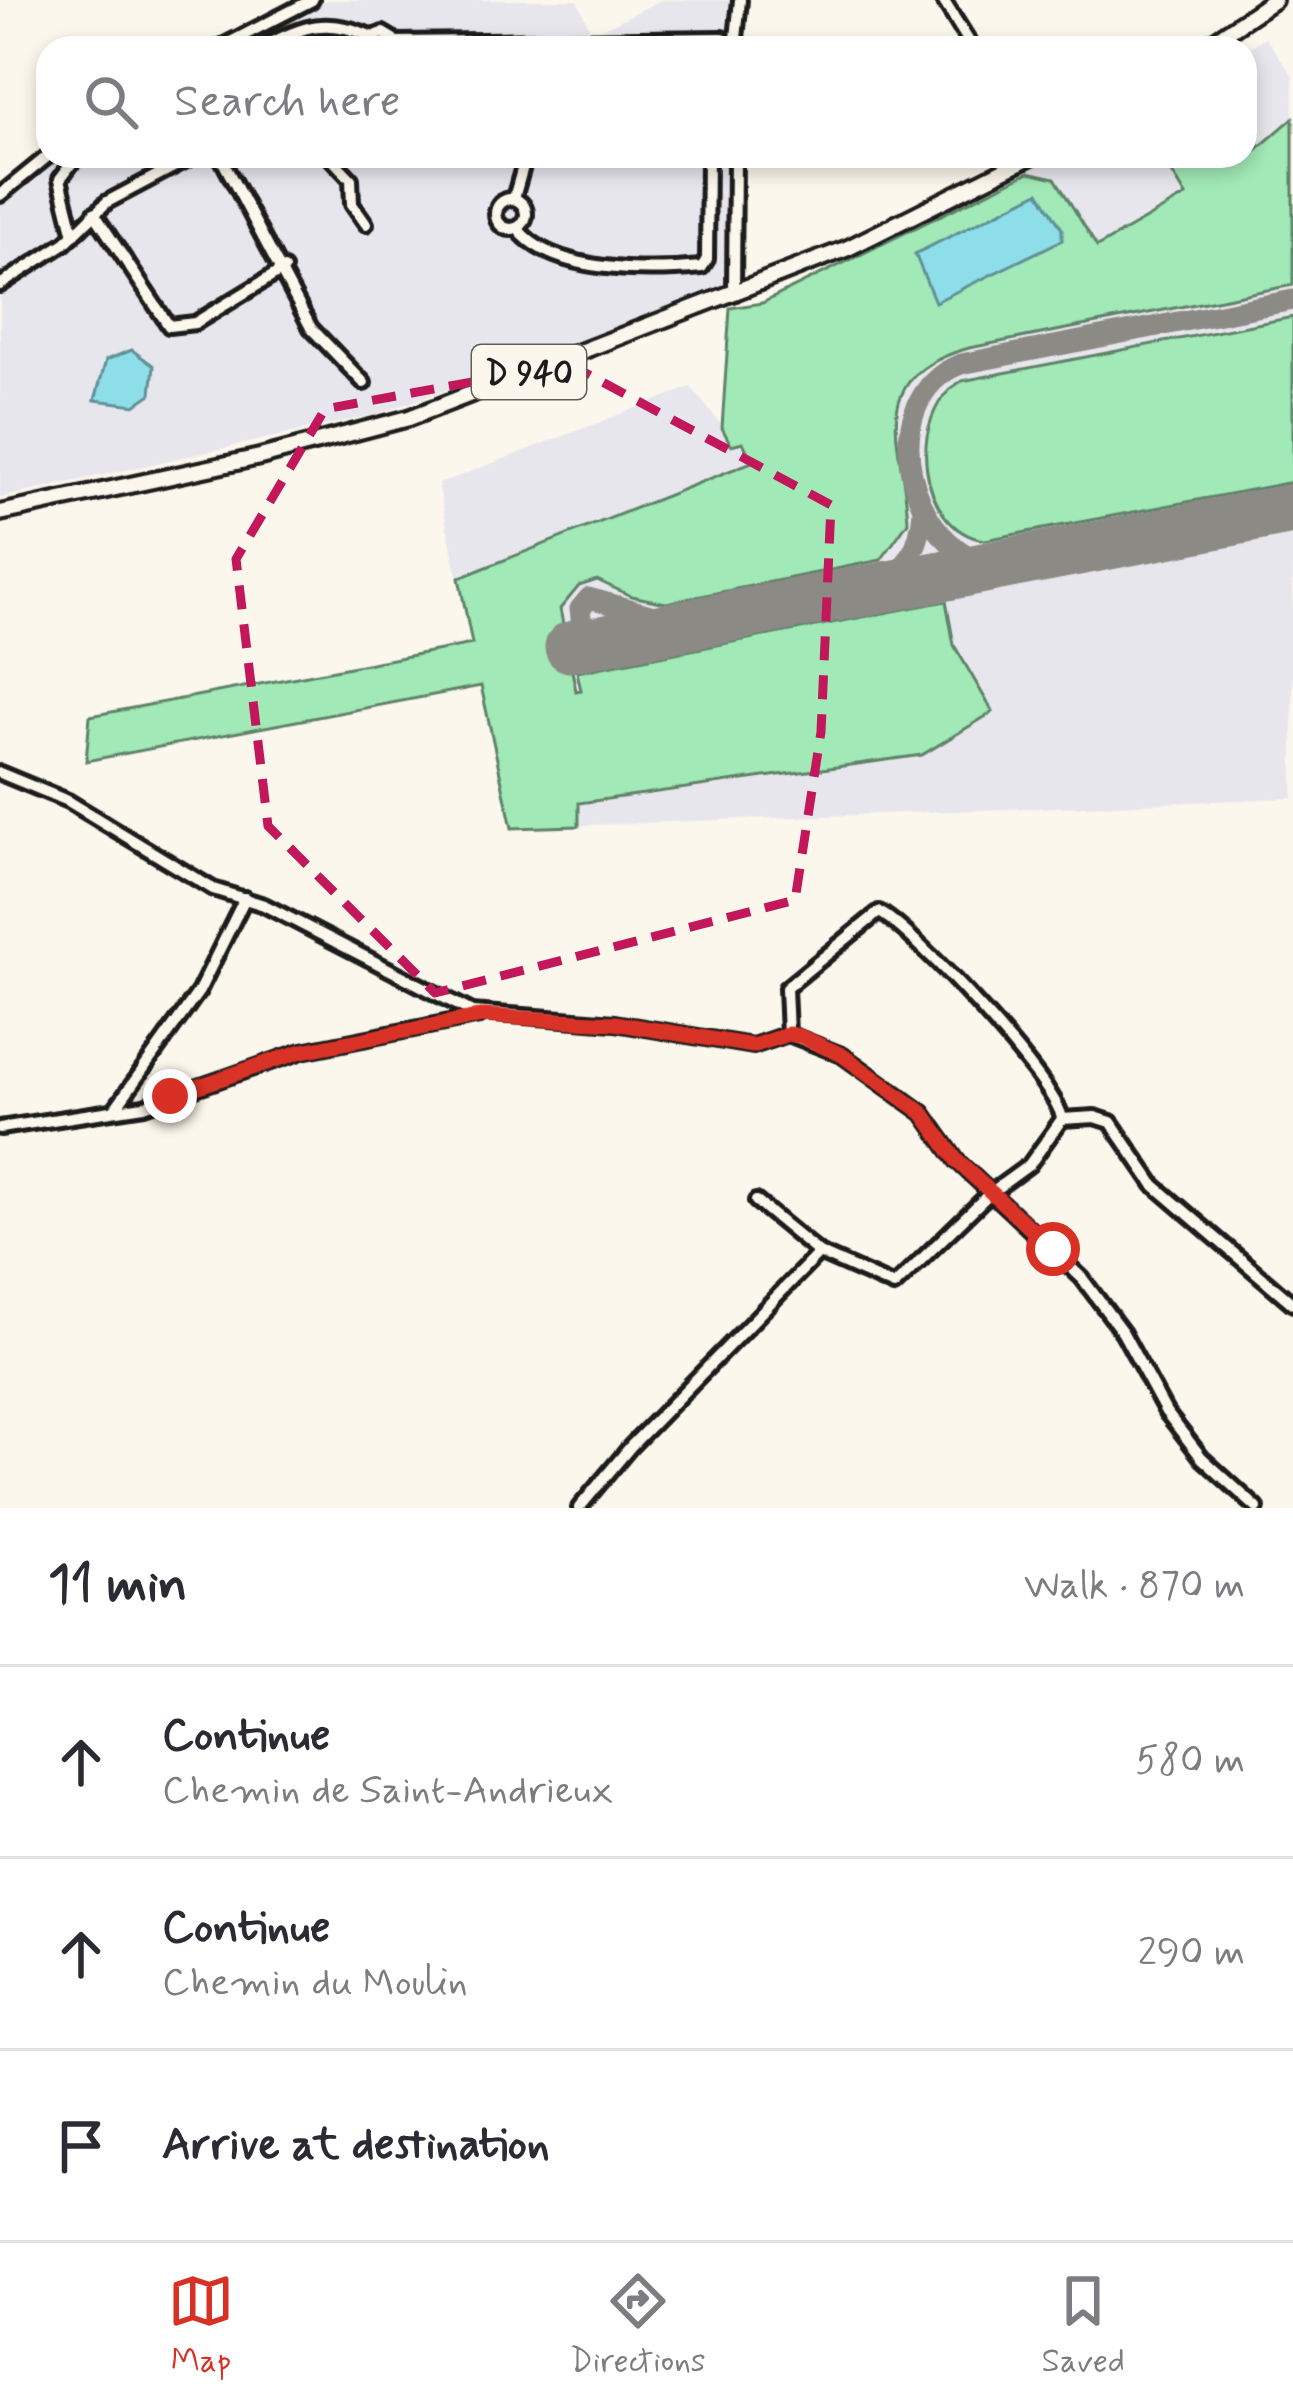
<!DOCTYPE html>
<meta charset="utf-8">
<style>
body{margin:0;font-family:Mynerve,sans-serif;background:#f2f2f3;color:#2b2b33}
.stop{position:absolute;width:36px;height:36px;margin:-27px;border:9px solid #d93025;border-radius:50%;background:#fff}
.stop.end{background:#d93025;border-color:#fff;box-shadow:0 3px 12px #0008}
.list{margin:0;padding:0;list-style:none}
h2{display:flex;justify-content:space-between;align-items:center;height:156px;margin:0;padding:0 48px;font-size:51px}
h2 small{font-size:39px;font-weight:400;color:#7c7c81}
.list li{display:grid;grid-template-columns:78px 1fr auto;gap:36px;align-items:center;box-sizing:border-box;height:192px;padding:0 48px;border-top:3px solid #e1e1e2}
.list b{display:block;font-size:45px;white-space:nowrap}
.list p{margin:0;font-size:39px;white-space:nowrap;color:#7c7c81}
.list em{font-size:39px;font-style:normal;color:#7c7c81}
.icon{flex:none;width:66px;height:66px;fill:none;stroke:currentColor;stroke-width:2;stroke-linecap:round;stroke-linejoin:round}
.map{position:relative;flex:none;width:1293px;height:1508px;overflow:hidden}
.search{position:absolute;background:#fff;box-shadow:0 6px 18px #0003;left:36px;right:36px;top:36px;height:132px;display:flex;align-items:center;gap:30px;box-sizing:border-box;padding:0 42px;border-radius:36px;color:#7c7c81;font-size:45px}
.sheet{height:732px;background:#fff}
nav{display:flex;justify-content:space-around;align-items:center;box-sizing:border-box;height:168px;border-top:3px solid #e1e1e2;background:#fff;font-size:33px;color:#7c7c81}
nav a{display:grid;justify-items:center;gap:6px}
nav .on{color:#d93025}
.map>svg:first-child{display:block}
.built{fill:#e8e6ed}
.green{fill:#a1e9b6;stroke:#5e8269;stroke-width:3}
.water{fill:#8edee9;stroke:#609097;stroke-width:3}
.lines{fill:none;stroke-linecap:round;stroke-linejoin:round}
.taxiway{stroke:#8c8a84;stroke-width:21}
.runway{stroke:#8c8a84;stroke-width:51}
.minor-casing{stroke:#1c1c1c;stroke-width:20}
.major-casing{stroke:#1c1c1c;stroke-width:22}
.minor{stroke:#fbf7ec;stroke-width:10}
.major{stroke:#fbf7ec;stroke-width:14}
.route{stroke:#d93025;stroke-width:15}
.marked{fill:none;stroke:#c2185b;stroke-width:9;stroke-dasharray:24 15;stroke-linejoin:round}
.labels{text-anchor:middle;stroke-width:9;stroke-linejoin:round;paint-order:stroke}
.shield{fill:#fbf7ec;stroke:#5f5e5a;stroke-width:3}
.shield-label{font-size:33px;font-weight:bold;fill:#1c1c1c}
</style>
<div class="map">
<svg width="1293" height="1508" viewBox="0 0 1293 1508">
<rect width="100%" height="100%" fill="#fbf7ec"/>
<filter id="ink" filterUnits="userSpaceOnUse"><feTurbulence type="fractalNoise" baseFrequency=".00833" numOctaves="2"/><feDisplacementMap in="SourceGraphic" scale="24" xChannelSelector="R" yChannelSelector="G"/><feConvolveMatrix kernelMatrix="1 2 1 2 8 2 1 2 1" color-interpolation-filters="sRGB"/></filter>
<g filter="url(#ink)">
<!-- built -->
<g class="built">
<path d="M 326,0 L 577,0 L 592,34 L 661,0 L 739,0 L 733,48 L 233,48 Z"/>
<path d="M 1265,37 L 1293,76 L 1293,798 L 512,828 L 481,686 L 86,761 L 90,716 L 472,644 L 438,484 L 691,387 L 723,427 L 730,308 L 762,303 L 1057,156 L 1245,156 L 1245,51 Z"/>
<path d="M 60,156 L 730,156 L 730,292 L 377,414 L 0,498 L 0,199 Z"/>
</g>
<!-- green -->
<g class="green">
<path d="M 1293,118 L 1293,285 L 969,348 C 860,378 905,445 908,522 L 881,560 L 666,603 L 631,596 L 597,580 L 579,586 L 560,609 L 576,691 L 581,690 L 577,672 L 946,601 L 954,645 L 993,712 L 922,755 L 579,803 L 579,826 L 512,828 L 481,686 L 86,761 L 90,716 L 472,644 L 459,578 L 752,462 L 743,442 L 731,445 L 722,428 L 730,308 L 762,303 L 1029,172 L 1055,178 L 1097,247 L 1186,196 L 1162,156 L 1245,156 L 1245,135 L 1256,150 Z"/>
<path d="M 1293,317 L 1293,482 L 985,540 C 917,531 905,412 962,381 Z"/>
</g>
<!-- water -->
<g class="water">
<path d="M 1039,192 L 1062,229 L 1062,240 L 935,302 L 915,254 Z"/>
<path d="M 132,350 L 154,366 L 151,394 L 135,405 L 95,400 L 106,360 Z"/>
</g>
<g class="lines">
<!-- taxiway -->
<g class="taxiway">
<path d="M 1000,565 C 907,557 871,398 961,364 L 1293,300"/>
<path d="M 872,589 C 906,574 921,547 923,510"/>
<path d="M 596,642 L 583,635 L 580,609 L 589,598 L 687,625"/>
</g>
<!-- runway -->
<path class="runway" d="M 570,647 L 1293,509"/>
<!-- minor casing -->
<g class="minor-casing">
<g id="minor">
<path d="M 943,0 L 973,48"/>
<path d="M 395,42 L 722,38"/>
<path d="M 219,48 L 312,0"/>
<path d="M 262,48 C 303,25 328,17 373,37"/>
<path d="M 370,48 L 373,37 L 383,33 L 393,39 L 395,48"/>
<path d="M 735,48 L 740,0"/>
<path d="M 220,156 L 311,328 L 364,383"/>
<path d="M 329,156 L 351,179 L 352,204 L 366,224"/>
<path d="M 0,195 L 48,156"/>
<path d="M 514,198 L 526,156"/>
<circle cx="511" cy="214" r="15"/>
<path d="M 94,213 L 169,326 L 195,323 L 284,269"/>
<path d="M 517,228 C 551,274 649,272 702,267 L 707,259 L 708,156"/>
<path d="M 74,235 L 60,179 L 77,156"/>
<path d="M 0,285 L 65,243 L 107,202 L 194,156"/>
<path d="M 734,294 L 735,156"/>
<path d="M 0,773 L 68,801 L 213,889 L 264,905 L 472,1012 L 615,1023 L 753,1046 L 788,1034 L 842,1055 L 923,1113 L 957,1161 L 1082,1278 L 1123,1333 L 1166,1412 L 1202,1458 L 1257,1508"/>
<path d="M 114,1110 L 199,991 L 245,898"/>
<path d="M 1062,1119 L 1095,1117 L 1111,1122 L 1154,1185 L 1293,1304"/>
<path d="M 0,1128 L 144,1106 L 302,1051 L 480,1016"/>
<path d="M 756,1201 L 819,1253 L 894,1286 L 989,1194 L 1029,1165 L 1062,1119 C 1060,1087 910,926 879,912 L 786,988 L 788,1034"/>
<path d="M 579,1508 L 631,1446 L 819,1253"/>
</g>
</g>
<!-- major casing -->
<g class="major-casing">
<g id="major">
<path d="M 1203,48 L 1274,0"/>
<path d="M 0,513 L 260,457 L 409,418 L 848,248 L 1032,156"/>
</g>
</g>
<!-- minor -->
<use href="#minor" class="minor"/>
<!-- major -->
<use href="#major" class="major"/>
</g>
</g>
<g class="lines" filter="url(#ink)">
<!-- route -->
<path class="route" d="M 170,1096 L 302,1051 L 483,1016 L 615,1023 L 753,1046 L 788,1034 L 800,1036 L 842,1055 L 923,1113 L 957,1161 L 1053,1249"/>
</g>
<!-- marked area -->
<path class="marked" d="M 569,364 L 831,505 L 821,732 L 795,900 L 435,993 L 268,826 L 236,559 L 325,409 Z"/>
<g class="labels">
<!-- shield labels -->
<rect class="shield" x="472" y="345" width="114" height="54" rx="9"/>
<g class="shield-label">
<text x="529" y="384">D 940</text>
</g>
</g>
</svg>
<div class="stop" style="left:1053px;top:1249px"></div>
<div class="stop end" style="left:170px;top:1096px"></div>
<div class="search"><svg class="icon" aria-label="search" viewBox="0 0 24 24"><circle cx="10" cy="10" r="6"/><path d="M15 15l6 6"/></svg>Search here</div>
</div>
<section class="sheet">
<h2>11 min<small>Walk · 870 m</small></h2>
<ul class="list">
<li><svg class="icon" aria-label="ahead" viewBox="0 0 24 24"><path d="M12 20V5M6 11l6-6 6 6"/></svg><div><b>Continue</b><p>Chemin de Saint-Andrieux</p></div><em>580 m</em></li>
<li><svg class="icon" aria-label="ahead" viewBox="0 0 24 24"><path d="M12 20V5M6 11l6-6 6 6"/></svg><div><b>Continue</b><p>Chemin du Moulin</p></div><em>290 m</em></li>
<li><svg class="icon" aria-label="arrive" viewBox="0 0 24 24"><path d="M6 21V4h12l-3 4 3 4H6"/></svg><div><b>Arrive at destination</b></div></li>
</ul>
</section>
<nav>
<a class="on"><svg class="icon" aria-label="map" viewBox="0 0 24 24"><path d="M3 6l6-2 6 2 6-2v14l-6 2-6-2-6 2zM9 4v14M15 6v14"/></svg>Map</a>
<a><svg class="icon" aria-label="directions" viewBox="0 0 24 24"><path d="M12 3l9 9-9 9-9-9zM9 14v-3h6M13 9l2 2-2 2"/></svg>Directions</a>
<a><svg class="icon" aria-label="saved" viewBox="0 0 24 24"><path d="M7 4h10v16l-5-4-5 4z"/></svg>Saved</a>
</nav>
